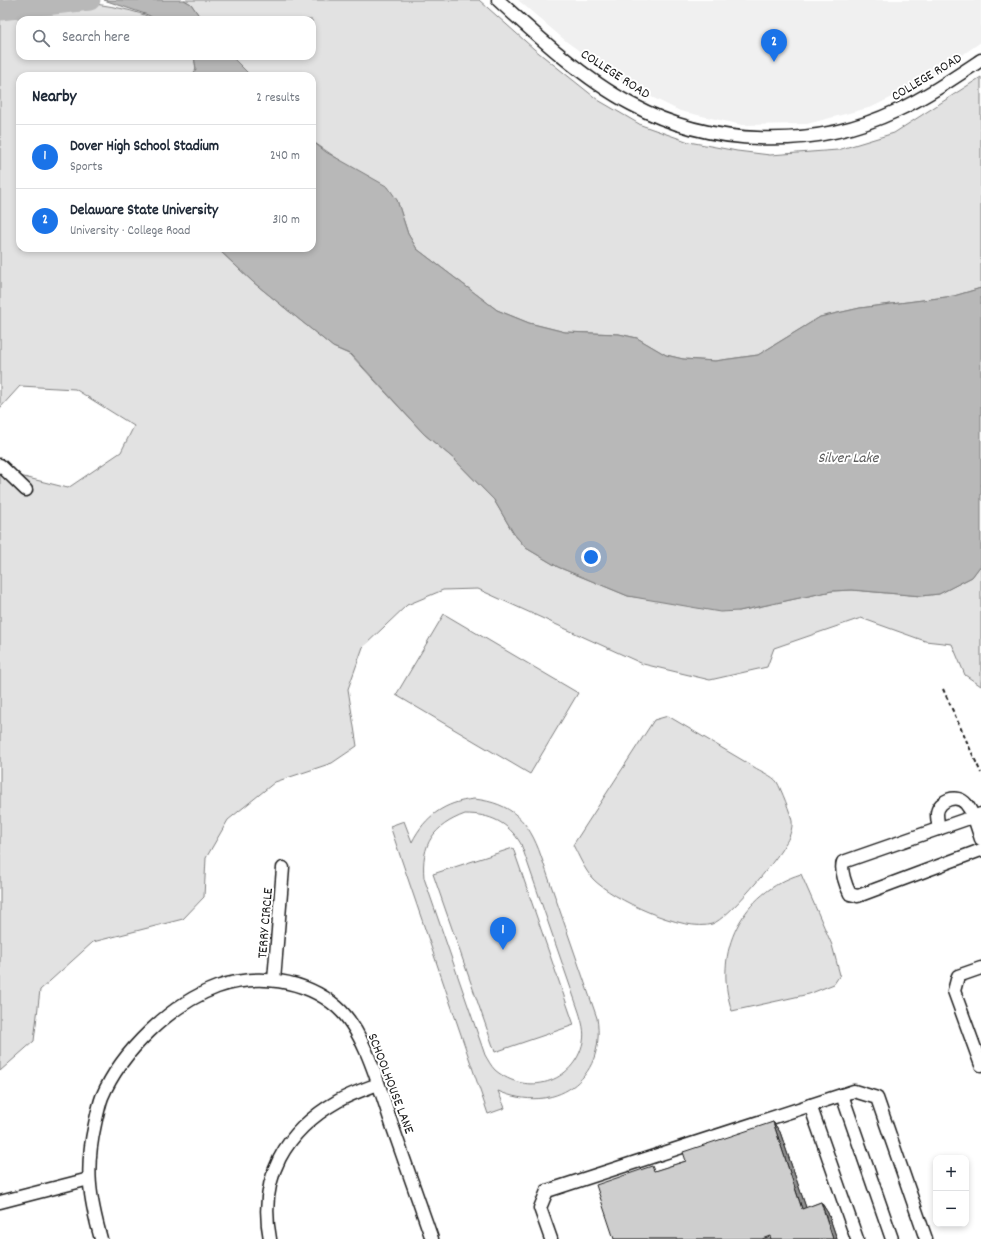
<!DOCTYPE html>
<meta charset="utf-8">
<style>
body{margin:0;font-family:Dekko,sans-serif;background:#f2f2f3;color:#1f2937}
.controls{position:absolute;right:12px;bottom:12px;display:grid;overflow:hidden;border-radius:8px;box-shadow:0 2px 6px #0003}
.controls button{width:36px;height:36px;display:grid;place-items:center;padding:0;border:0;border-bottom:1px solid #e0e1e3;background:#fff;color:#1f2937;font:20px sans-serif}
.you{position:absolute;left:591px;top:557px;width:14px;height:14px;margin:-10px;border:3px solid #fff;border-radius:50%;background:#1a73e8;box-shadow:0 0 0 6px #1a73e833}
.badge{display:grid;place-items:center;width:26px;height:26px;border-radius:50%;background:#1a73e8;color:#fff;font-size:13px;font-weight:700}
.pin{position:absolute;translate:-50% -33px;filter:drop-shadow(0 1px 2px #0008)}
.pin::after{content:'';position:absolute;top:21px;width:14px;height:12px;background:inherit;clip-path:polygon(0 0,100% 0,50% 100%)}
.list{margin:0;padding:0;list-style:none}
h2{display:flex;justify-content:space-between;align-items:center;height:52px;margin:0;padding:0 16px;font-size:17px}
h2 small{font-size:13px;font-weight:400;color:#747a83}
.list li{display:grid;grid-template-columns:26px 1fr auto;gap:12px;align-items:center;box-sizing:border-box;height:64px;padding:0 16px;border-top:1px solid #e0e1e3}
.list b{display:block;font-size:15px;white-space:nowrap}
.list p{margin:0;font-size:13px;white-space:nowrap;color:#747a83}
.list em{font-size:13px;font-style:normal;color:#747a83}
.icon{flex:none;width:22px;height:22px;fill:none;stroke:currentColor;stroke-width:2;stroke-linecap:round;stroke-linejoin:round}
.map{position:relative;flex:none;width:981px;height:1239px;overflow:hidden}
.search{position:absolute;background:#fff;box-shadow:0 2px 6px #0003;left:16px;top:16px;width:300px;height:44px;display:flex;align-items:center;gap:10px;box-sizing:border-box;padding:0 14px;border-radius:12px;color:#747a83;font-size:15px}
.panel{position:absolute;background:#fff;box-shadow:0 2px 6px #0003;left:16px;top:72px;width:300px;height:180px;border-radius:12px}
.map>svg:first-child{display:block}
.built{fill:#f0f0f0}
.green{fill:#e2e2e2;stroke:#7f7f7f;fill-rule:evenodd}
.water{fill:#b8b8b8;stroke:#7a7a7a}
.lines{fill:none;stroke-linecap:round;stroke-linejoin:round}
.river{stroke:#b8b8b8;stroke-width:21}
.minor-casing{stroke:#1c1c1c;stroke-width:15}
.path{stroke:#1c1c1c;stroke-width:2;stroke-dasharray:4 3;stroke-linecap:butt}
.minor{stroke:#fff;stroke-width:12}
.wall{fill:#b1b1b1;stroke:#1c1c1c}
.shaded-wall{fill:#909090;stroke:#1c1c1c}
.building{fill:#cecece;stroke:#1c1c1c}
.labels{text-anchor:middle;stroke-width:4;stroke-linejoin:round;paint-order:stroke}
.street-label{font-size:14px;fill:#1c1c1c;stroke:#fff}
.water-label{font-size:15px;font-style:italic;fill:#5a5a5a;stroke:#fff}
</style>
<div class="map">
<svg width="981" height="1239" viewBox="0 0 981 1239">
<rect width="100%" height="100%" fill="#fff"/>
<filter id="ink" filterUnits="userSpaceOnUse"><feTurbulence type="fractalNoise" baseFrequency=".025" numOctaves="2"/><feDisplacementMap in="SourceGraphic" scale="8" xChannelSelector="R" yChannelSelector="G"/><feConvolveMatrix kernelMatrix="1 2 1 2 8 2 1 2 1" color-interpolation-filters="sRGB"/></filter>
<g filter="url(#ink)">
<!-- built -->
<path class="built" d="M 518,0 L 981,0 L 981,42 L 925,81 L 872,107 L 807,124 L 742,125 L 680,111 L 625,84 L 567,42 Z"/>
<!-- green -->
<g class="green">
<path d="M 0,0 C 50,0 113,0 157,20 L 20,20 L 20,56 L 194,56 L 196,69 L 193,76 L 20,76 L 20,248 L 217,248 L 253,282 L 333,347 L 351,355 L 424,434 L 454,459 L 494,500 L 514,534 L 526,548 L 558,567 L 628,596 L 739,611 L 832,591 L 852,590 L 921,596 L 939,594 L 972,577 L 981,565 L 981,686 L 965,675 L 952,644 L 925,641 L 861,618 L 774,648 L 767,667 L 710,680 L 643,664 L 478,589 L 443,590 L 407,605 L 363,647 L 348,689 L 357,746 L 332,763 L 275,782 L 228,820 L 206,858 L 204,897 L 183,919 L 93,942 L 40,990 L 34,1041 L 0,1071 L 0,471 L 68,488 L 121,452 L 134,426 L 75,389 L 20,386 L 0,408 Z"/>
<path d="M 184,0 L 479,0 L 534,49 L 598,100 L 641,125 L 689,142 L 737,151 L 770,155 L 838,150 L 894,133 L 981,77 L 981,288 L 954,296 L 860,308 L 820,317 L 758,355 L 715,361 L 683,359 L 666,355 L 637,338 L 619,334 L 565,332 L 529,323 L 497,310 L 417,249 L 408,234 L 397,200 L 312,141 L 312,76 L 251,76 L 231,56 L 312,56 L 312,20 L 202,20 L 191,4 Z"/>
<path d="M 444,614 L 578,693 L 530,774 L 396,695 Z"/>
<path d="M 668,716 C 697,733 725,750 754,767 C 760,771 773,776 777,782 C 781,789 791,814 792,821 C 793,828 789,839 785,844 C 776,861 728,919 712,924 C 684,933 612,899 593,879 C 584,869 579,856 573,845 L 654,720 Z"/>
<path d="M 474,799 C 512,803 529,821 541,856 L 597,1018 C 607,1081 553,1115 498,1091 L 505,1108 L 488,1114 L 390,826 L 404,821 L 412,842 C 425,816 445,802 474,799 ZM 465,814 C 490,814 508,822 521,844 L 579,1012 C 582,1022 585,1031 583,1042 C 574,1083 527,1097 495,1070 C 491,1066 488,1060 485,1055 L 424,878 C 421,844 433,826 465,814 Z"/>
<path d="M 513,848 L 574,1025 L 495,1052 L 433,874 Z"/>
<path d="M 801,874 L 832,945 L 840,975 L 834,984 L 809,994 L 732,1011 C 712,952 742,892 801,874 Z"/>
</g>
<!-- water -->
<g class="water">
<path d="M 104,0 L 184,0 L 191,4 L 202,20 L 157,20 L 148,15 Z"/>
<path d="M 194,56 L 231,56 L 251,76 L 193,76 L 196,69 Z"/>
<path d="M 312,141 L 326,152 L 388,187 L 397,200 L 408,234 L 417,249 L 497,310 L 529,323 L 565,332 L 619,334 L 637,338 L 666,355 L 683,359 L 715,361 L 758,355 L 820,317 L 860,308 L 954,296 L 981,288 L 981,565 L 972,577 L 939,594 L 921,596 L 852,590 L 832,591 L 739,611 L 720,612 L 628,596 L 558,567 L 526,548 L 514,534 L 494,500 L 454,459 L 424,434 L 352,355 L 333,347 L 253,282 L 217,248 L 312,248 Z"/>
</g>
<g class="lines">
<!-- river -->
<path class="river" d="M 0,10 L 90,0"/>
<!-- minor casing -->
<g class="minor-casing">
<g id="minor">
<path d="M 498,0 C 536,35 585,80 631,104 C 710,147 814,150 896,111 C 926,97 954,78 981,60"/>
<path d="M 0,465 L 26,490"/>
<path d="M 981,814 L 843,862 C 840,870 846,886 850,894 L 858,896 L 981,850"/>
<path d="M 939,829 C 938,824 937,818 937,813 C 939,800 957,793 966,804 C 974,813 977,827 981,839"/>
<path d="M 981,968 L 958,976 L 954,991 L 981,1065"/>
<path d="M 274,980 L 283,868"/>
<path d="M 842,1095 L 892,1239"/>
<path d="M 810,1105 L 857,1239"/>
<path d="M 0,1202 L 89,1179"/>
<path d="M 101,1239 C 89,1196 85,1168 95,1124 C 97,1115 99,1105 102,1097 C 121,1052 171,1004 217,987 C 256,973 305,979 337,1007 C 365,1031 380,1090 392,1125 C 405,1163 419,1201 432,1239"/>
<path d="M 270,1239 C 258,1178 285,1131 338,1101 C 350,1094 365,1089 378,1084"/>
<path d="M 551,1239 L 540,1208 L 547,1191 L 854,1091 L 877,1098 L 926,1239"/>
</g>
</g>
<!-- path -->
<path class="path" d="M 943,689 L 981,773"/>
<!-- minor -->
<use href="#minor" class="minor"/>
</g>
<!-- wall -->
<path class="wall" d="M 773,1122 L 780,1132 L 806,1208 L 821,1202 L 828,1213 L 837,1239 L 614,1239 L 655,1171 L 686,1161 Z"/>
<!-- shaded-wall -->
<g class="shaded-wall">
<path d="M 773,1122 L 780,1132 L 810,1219 L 802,1209 Z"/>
<path d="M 821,1202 L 828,1213 L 837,1239 L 833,1239 Z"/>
</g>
<!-- building -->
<path class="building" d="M 773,1122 L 802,1209 L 821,1202 L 833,1239 L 771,1239 L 770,1236 L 762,1239 L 614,1239 L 596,1185 L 652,1166 L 654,1171 L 686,1161 L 683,1152 Z"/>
</g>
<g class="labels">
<!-- street labels -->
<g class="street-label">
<text transform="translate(616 73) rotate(33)" y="5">COLLEGE ROAD</text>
<text transform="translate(926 76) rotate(-31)" y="5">COLLEGE ROAD</text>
<text transform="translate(264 923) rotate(-85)" y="5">TERRY CIRCLE</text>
<text transform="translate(392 1083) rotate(69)" y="5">SCHOOLHOUSE LANE</text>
</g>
<!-- water labels -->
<g class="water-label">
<text x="848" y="462">Silver Lake</text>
</g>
</g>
</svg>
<div class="controls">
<button>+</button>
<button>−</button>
</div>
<div class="you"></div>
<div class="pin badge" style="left:503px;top:950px">1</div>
<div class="pin badge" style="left:774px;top:62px">2</div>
<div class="search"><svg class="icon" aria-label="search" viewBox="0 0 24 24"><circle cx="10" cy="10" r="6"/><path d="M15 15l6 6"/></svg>Search here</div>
<section class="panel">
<h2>Nearby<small>2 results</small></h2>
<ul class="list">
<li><span class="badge">1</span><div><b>Dover High School Stadium</b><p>Sports</p></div><em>240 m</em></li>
<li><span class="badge">2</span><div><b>Delaware State University</b><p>University · College Road</p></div><em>310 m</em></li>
</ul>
</section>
</div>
